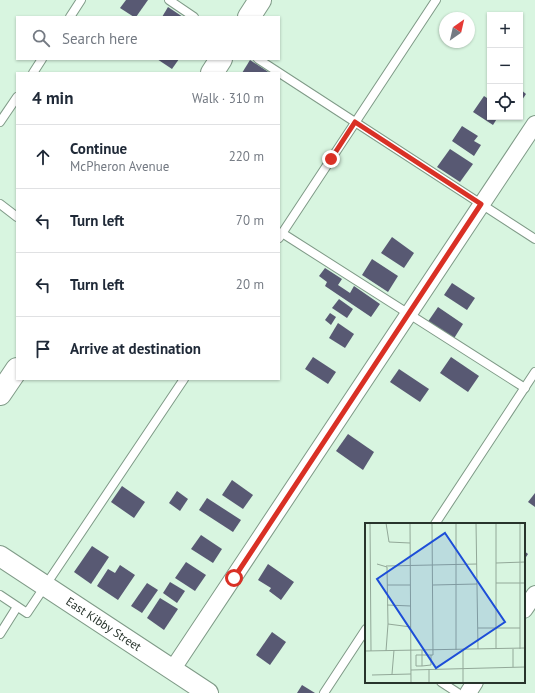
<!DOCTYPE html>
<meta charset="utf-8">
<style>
body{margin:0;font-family:"PT Sans",sans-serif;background:#f6f6f7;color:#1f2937}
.controls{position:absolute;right:12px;top:12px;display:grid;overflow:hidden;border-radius:0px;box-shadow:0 1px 3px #0004}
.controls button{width:36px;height:36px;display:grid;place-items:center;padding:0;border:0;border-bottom:1px solid #e0e1e3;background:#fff;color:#1f2937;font:20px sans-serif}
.compass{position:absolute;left:439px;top:12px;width:36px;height:36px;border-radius:50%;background:#fff;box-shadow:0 1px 3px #0004;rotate:34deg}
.stop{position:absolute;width:12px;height:12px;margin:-9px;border:3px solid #d93025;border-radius:50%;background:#fff}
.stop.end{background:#d93025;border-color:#fff;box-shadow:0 1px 4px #0008}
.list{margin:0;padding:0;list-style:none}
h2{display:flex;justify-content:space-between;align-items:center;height:52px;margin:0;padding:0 16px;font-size:17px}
h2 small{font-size:13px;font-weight:400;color:#747a83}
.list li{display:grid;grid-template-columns:26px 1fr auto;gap:12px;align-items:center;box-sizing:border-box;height:64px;padding:0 16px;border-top:1px solid #e0e1e3}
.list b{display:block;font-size:15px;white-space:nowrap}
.list p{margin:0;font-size:13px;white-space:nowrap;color:#747a83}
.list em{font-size:13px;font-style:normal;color:#747a83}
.icon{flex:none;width:22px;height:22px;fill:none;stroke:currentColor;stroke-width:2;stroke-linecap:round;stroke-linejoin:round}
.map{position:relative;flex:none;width:535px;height:693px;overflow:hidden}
.search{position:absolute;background:#fff;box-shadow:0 1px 3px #0004;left:16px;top:16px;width:264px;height:44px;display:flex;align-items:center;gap:10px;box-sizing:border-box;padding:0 14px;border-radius:0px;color:#747a83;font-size:15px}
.panel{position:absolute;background:#fff;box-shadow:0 1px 3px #0004;left:16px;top:72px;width:264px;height:308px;border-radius:0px}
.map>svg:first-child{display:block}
.building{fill:#585973}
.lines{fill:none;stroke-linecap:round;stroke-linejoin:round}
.service-casing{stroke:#7f9a87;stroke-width:10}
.minor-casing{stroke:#7f9a87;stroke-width:18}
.tertiary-casing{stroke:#7f9a87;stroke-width:22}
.secondary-casing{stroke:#7f9a87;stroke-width:24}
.service{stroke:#fff;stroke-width:8}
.minor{stroke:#fff;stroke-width:16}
.tertiary{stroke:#fff;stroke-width:20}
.secondary{stroke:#fff;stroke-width:22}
.route{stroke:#d93025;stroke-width:5}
.labels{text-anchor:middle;stroke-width:4;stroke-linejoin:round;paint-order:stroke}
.street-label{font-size:12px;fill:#28342c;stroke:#d8f5e0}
.inset-road{fill:none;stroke:#92a898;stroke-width:1}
.view{fill:#1d4ed8;fill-opacity:0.15;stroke:#1d4ed8;stroke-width:2}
.inset-edge{fill:none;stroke:#28342c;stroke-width:2}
</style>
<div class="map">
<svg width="535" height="693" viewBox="0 0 535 693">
<rect width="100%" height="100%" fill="#d8f5e0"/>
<!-- building -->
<g class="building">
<path d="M 126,0 L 148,0 L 136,17 L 134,17 L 120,8 Z"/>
<path d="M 168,7 L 183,17 L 162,17 Z"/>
<path d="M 157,59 L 179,59 L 172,69 Z"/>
<path d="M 250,60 L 270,73 L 242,73 Z"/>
<path d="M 520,89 L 526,94 L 520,103 Z"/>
<path d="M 484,96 L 490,100 L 490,117 L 498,117 L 493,125 L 473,112 Z"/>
<path d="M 462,126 L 478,136 L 474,141 L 481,145 L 474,156 L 452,141 Z"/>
<path d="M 450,149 L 473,164 L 460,182 L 437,167 Z"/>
<path d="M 392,237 L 414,253 L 404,268 L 381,253 Z"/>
<path d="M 372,259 L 398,276 L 388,292 L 362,275 Z"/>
<path d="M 325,268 L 342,279 L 338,285 L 350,293 L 354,286 L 380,304 L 371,317 L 325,286 L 327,282 L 319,276 Z"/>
<path d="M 452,283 L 475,298 L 467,310 L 444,295 Z"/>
<path d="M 339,299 L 353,309 L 347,318 L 332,308 Z"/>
<path d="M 438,307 L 463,324 L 453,340 L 427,323 Z"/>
<path d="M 330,313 L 336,317 L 331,325 L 325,320 Z"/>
<path d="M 338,323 L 354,334 L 345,348 L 329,338 Z"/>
<path d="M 313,357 L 336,372 L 328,384 L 305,369 Z"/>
<path d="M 451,357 L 479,376 L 468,392 L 440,373 Z"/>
<path d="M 399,369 L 429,389 L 420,402 L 390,382 Z"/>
<path d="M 348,434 L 374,452 L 363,470 L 336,451 Z"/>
<path d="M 232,480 L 253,495 L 243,509 L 222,495 Z"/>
<path d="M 122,486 L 145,502 L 134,518 L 111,502 Z"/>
<path d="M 177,491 L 188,499 L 180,511 L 169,503 Z"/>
<path d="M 535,493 L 535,507 L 528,502 Z"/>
<path d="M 207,498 L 241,520 L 233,532 L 199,510 Z"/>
<path d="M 201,535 L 222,549 L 213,563 L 191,549 Z"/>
<path d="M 92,546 L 109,557 L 91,584 L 74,572 Z"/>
<path d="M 524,551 L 528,554 L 524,560 Z"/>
<path d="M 186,562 L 206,575 L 195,591 L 175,578 Z"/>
<path d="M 268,564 L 294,582 L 281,600 L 269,591 L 271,588 L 258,580 Z"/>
<path d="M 120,565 L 135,575 L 118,600 L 97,586 L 108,569 L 115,573 Z"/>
<path d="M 170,582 L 185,591 L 177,603 L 163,593 Z"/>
<path d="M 147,583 L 158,590 L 142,613 L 131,606 Z"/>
<path d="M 160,598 L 178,609 L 164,630 L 147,618 Z"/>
<path d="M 272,632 L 286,642 L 270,665 L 256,655 Z"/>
<path d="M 302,685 L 315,693 L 297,693 Z"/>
</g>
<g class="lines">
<!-- service casing -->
<g class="service-casing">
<g id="service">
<path d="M 169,0 L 194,17"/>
<path d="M 70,17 L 81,0"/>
<path d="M 258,59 L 535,239"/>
<path d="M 33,73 L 42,59"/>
<path d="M 0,122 L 17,97"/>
<path d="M 0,204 L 17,217"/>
<path d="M 282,233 L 525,388"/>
<path d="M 279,238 L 436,0"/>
<path d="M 435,524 L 535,372"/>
<path d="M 0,595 L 27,613 L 184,379"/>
<path d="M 0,634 L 17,607"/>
<path d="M 441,682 L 458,693"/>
<path d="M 324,693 L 366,629"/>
</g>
</g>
<!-- minor casing -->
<g class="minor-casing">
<g id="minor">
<path d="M 524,610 L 535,594"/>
<path d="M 172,670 L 535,124"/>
<path d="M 468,693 L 475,682"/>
</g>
</g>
<!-- tertiary casing -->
<g class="tertiary-casing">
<g id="tertiary">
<path id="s1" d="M 0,556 L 208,693"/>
</g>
</g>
<!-- secondary casing -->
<g class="secondary-casing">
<g id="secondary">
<path d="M 249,17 L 260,0"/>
<path d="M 212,73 L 221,59"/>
<path d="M 0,394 L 17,369"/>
</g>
</g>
<!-- service -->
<use href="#service" class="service"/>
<!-- minor -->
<use href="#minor" class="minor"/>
<!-- tertiary -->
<use href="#tertiary" class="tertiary"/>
<!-- secondary -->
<use href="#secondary" class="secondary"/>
</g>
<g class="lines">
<!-- route -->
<path class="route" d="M 234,578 L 481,204 L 355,122 L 331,159"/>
</g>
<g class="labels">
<!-- street labels -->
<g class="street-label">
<text dy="4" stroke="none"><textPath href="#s1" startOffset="124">East Kibby Street</textPath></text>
</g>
</g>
<!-- overview -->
<g transform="translate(365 523)">
<rect width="160" height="160" fill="#d8f5e0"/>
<path class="inset-road" d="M 5,0 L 6,128M 21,0 L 24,19 L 45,20M 45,0 L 46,160M 91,0 L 91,127M 111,0 L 113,126M 155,0 L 155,126M 131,40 L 160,39M 12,41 L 22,44 L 23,101 L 46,104M 21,43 L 112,41M 131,60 L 160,60M 22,62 L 45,62M 68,62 L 112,61M 22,82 L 46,83M 113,105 L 155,105M 131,126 L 131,0M 148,126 L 148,144M 57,127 L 57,143 L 51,143 L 51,132 L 68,132 L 67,0M 0,128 L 160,125M 21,128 L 23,101M 57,143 L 66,142 L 66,132M 46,147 L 160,144M 27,151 L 29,127M 7,152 L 46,151M 64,160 L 64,146M 98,160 L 98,127"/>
<path class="view" d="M 80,10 L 140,99 L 71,145 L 12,56 Z"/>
<rect width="160" height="160" class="inset-edge"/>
</g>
</svg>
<div class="controls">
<button>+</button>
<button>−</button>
<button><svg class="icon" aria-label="locate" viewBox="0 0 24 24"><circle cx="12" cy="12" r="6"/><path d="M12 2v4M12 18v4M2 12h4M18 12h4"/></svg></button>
</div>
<svg class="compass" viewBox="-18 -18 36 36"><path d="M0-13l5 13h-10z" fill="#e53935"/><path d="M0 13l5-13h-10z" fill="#747a83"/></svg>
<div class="stop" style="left:234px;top:578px"></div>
<div class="stop end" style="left:331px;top:159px"></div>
<div class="search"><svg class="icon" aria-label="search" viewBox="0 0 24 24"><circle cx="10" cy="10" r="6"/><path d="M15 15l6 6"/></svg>Search here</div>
<section class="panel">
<h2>4 min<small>Walk · 310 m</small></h2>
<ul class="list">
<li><svg class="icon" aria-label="ahead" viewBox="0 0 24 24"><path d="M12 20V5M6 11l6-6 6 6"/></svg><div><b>Continue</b><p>McPheron Avenue</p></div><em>220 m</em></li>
<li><svg class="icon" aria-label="left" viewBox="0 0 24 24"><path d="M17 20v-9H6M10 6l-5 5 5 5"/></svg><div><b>Turn left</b></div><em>70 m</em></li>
<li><svg class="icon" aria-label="left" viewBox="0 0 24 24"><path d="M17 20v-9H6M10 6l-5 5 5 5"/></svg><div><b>Turn left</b></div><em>20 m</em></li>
<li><svg class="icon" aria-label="arrive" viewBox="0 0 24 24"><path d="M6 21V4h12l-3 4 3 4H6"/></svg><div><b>Arrive at destination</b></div></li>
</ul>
</section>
</div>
